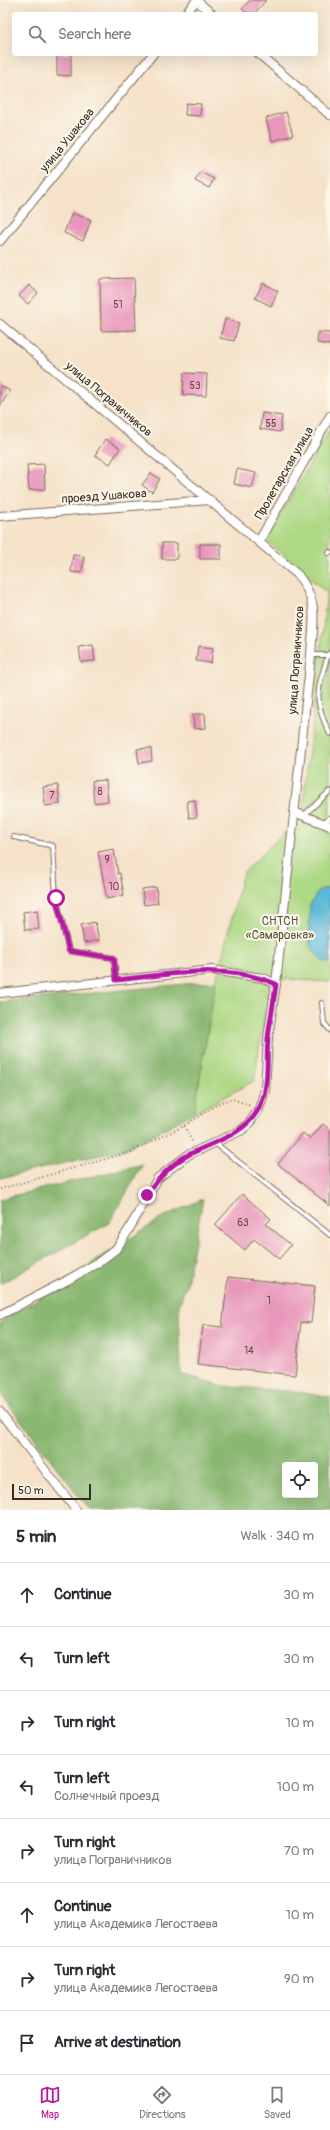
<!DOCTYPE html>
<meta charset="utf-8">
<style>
body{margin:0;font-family:Pangolin,sans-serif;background:#f7f7f7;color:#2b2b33}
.controls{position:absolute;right:12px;bottom:12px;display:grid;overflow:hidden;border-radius:4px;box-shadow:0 4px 16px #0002}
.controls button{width:36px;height:36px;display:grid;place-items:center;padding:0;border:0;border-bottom:1px solid #e1e1e2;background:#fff;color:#2b2b33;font:20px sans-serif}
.scale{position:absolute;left:12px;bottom:10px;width:79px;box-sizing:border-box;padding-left:4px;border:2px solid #3b2a1e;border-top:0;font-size:11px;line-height:14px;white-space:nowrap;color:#3b2a1e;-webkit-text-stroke:3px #fbf7ec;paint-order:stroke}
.stop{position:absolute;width:12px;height:12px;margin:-9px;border:3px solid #b5179e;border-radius:50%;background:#fff}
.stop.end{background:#b5179e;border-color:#fff;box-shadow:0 1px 4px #0008}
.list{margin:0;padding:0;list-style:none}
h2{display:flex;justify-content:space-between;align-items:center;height:52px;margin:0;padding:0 16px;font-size:17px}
h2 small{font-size:13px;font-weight:400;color:#7c7c81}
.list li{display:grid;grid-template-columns:26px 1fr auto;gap:12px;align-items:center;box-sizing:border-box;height:64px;padding:0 16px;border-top:1px solid #e1e1e2}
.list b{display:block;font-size:15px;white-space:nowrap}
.list p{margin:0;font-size:13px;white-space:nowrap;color:#7c7c81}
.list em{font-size:13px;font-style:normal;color:#7c7c81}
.icon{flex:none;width:22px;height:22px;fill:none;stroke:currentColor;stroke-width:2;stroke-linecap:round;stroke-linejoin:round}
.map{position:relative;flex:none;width:330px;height:1510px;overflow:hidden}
.search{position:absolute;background:#fff;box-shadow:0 4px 16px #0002;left:12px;right:12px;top:12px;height:44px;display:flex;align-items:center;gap:10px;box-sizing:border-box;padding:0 14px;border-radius:4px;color:#7c7c81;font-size:15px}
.sheet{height:564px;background:#fff}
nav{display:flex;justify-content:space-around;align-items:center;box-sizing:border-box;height:56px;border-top:1px solid #e1e1e2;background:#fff;font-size:11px;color:#7c7c81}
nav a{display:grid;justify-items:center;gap:2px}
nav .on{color:#b5179e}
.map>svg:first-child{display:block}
.green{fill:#add884;stroke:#748151}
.forest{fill:#8ab872;stroke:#627148;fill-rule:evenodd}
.water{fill:#5bb8d9;stroke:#4b717c}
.building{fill:#e896ba}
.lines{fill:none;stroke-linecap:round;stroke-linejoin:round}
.service-casing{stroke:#7c6a5a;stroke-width:6}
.minor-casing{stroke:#7c6a5a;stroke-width:10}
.path{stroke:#7c6a5a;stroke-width:2;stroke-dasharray:1 3;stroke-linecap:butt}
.service{stroke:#fff;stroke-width:4}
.minor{stroke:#fff;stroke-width:8}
.route{stroke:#b5179e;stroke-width:5}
.labels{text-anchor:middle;stroke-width:4;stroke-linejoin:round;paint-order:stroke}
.number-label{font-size:10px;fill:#664545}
.street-label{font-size:12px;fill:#3b2a1e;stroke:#fbf7ec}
.park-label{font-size:12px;fill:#585638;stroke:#fbf7ec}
</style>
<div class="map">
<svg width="330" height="1510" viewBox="0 0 330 1510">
<rect width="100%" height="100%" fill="#fbf7ec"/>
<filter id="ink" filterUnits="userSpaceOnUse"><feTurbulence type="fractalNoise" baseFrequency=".025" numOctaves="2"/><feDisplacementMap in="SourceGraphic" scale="8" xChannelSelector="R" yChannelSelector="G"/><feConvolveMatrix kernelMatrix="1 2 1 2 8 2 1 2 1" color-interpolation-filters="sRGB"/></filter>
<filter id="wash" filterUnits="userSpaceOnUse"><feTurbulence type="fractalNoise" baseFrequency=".012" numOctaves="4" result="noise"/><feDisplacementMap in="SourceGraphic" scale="16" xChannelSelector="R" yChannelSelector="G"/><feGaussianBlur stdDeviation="0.9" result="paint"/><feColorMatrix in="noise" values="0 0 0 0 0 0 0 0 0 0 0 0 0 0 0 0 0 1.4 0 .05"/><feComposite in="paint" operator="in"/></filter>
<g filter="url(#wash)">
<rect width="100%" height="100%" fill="#f5e2c9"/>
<!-- green -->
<path class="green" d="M 330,429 L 330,982 L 270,978 L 254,1081 L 194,1113 L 216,981 L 243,873 L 299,818 L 303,805 L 327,593 L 266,540 Z"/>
<!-- forest -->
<g class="forest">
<path d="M 216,981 L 194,1113 L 126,1149 L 0,1178 L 0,1002 Z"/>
<path d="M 143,1164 L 109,1223 L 0,1284 L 0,1199 Z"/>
<path d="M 203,1199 L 187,1283 L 179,1305 L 181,1374 L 224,1386 L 289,1391 L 330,1397 L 330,1510 L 89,1510 L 0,1393 L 0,1323 L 163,1217 ZM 285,1465 L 315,1465 L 315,1495 L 285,1495 Z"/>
</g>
<!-- water -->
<path class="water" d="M 330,887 L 330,962 L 322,961 L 310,946 L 309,926 L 310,905 L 319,890 Z"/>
<g id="blocks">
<!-- building -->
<g class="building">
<path d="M 250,0 L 266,0 L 254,14 L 249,14 L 242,9 Z"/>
<path d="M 57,54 L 71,54 L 71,76 L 57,75 Z"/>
<path d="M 186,103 L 201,104 L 200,116 L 185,115 Z"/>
<path d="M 286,112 L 293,135 L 272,141 L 266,118 Z"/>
<path d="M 200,172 L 214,179 L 209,188 L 195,181 Z"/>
<path d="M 72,213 L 91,220 L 83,241 L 64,233 Z"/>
<path d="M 134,278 L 136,330 L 101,331 L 100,279 Z"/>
<path d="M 263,283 L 278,291 L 271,306 L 255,298 Z"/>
<path d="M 29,285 L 38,293 L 28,304 L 19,296 Z"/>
<path d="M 225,319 L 239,323 L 234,341 L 220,338 Z"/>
<path d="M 318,332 L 330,333 L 330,345 L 317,343 Z"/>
<path d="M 184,373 L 207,374 L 206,396 L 183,395 Z"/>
<path d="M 0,385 L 10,391 L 0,406 Z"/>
<path d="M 262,413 L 282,416 L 280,432 L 260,429 Z"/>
<path d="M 105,439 L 120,448 L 110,464 L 95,455 Z"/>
<path d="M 44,464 L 45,489 L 29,490 L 27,465 Z"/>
<path d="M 237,469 L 256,473 L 252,488 L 234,484 Z"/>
<path d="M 151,473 L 160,479 L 152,492 L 142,485 Z"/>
<rect x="162" y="543" width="15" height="16"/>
<rect x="200" y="544" width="21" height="15"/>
<path d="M 73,555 L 84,556 L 82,573 L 71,572 Z"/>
<path d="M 93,645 L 95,661 L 81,662 L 79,647 Z"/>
<path d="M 198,646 L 213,648 L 211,663 L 196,661 Z"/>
<path d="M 193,714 L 205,714 L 206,728 L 194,729 Z"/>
<path d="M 151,748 L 152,761 L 139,763 L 137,749 Z"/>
<path d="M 106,780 L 108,801 L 94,803 L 92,781 Z"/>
<path d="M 58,785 L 60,804 L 45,806 L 43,787 Z"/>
<path d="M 195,800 L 197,817 L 189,818 L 187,801 Z"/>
<path d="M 114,849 L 118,874 L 120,873 L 124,895 L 107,899 L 98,852 Z"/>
<path d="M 156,887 L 158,903 L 144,905 L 142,889 Z"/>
<path d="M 37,910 L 39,929 L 25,930 L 23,912 Z"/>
<path d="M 95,922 L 99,940 L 84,943 L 81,925 Z"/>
<path d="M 323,1124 L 330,1130 L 330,1206 L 278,1164 L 303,1133 L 310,1139 Z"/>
<path d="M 242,1194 L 271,1219 L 266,1224 L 291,1245 L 279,1259 L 254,1239 L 245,1250 L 215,1225 Z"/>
<path d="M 228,1277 L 315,1286 L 311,1323 L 301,1322 L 295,1375 L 198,1364 L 203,1325 L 222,1327 Z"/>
</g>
</g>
</g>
<g filter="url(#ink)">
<use href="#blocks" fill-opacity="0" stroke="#7c6a5a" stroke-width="1"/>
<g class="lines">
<!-- service casing -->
<g class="service-casing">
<g id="service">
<path d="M 329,553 L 330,552"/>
<path d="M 311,655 L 328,655 L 330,653"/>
<path d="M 328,655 C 317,691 313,700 330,734"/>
<path d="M 304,815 L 330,791"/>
<path d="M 323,823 L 330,818"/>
<path d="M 14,837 L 53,846 L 56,898 L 69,951 L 114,958 L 116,980"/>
<path d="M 322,1003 L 324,1023 L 330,1030"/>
<path d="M 215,1143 L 330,1235"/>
</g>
</g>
<!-- minor casing -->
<g class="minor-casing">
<g id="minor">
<path d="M 196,0 L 212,14"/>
<path d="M 185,14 L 197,0"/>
<path d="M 259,54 L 330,115"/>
<path d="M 0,241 L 153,54"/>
<path d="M 0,324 L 298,575 C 320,604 313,621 311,655 L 276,984 L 268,1038 L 265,1090 L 259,1109 L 250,1122 L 242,1130 L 188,1155 L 158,1178 L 128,1231 L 116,1249 L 99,1262 L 66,1281 L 0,1315"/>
<path d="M 0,516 L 210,500"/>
<path d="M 259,541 L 330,416"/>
<path d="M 294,812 L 330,826"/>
<path d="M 0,993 L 212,970 L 263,978 L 276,984"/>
<path d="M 0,1412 L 76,1510"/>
</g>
</g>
<!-- path -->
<g class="path">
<path d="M 184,1126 L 193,1143"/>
<path d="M 0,1189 L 130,1152 L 184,1126 L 221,1102 L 233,1099 L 251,1106"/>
</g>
<!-- service -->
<use href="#service" class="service"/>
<!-- minor -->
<use href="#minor" class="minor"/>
</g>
</g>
<g class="lines" filter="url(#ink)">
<!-- route -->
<path class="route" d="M 56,898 L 69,951 L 114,958 L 116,980 C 169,975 226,962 276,984 C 274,1002 270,1020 268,1038 C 266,1061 270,1090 258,1110 C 243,1136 212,1142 188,1155 C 170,1165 158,1178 147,1195"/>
</g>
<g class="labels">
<!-- number labels -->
<g class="number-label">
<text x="118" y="308">51</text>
<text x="195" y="389">53</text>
<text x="271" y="427">55</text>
<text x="100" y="795">8</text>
<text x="52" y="799">7</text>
<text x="107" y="863">9</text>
<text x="114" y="890">10</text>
<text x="243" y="1226">63</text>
<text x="269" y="1304">1</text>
<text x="249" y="1354">14</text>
</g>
<!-- street labels -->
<g class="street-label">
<text transform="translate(67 140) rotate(-51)" y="4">улица Ушакова</text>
<text transform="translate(109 399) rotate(40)" y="4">улица Пограничников</text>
<text transform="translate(284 473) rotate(-60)" y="4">Пролетарская улица</text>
<text transform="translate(104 496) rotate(-4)" y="4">проезд Ушакова</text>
<text transform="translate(296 660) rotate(-86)" y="4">улица Пограничников</text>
</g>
<!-- park labels -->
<g class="park-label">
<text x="280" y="925">СНТСН<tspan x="280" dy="14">«Самаровка»</tspan></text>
</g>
</g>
</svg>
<div class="controls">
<button><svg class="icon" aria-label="locate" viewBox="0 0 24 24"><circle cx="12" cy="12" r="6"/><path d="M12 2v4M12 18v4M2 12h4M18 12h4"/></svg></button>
</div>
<div class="scale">50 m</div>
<div class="stop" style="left:56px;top:898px"></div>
<div class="stop end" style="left:147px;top:1195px"></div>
<div class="search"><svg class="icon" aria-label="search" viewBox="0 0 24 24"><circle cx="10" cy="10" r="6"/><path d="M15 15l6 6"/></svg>Search here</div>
</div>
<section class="sheet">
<h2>5 min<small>Walk · 340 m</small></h2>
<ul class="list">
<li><svg class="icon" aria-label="ahead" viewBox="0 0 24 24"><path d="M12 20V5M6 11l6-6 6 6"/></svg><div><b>Continue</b></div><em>30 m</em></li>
<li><svg class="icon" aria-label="left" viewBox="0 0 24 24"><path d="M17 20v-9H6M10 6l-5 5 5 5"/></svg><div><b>Turn left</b></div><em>30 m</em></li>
<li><svg class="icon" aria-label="right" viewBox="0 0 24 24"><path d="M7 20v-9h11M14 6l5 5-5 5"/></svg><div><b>Turn right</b></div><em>10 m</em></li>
<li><svg class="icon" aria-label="left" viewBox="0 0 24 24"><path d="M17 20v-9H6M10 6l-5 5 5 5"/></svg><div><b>Turn left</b><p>Солнечный проезд</p></div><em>100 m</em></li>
<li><svg class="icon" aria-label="right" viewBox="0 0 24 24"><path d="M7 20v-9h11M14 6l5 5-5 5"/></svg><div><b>Turn right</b><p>улица Пограничников</p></div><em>70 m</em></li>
<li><svg class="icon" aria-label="ahead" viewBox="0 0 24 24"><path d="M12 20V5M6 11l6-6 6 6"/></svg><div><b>Continue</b><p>улица Академика Легостаева</p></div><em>10 m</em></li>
<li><svg class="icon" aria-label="right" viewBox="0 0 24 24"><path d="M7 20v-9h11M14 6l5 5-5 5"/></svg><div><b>Turn right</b><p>улица Академика Легостаева</p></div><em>90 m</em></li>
<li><svg class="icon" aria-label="arrive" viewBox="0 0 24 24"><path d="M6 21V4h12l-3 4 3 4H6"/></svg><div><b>Arrive at destination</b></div></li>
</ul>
</section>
<nav>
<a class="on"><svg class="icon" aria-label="map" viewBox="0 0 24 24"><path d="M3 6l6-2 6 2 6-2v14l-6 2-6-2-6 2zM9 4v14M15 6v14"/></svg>Map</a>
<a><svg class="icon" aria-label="directions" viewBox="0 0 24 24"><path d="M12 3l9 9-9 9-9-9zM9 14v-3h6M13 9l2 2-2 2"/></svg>Directions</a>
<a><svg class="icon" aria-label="saved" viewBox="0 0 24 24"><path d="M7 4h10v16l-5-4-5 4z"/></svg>Saved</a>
</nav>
